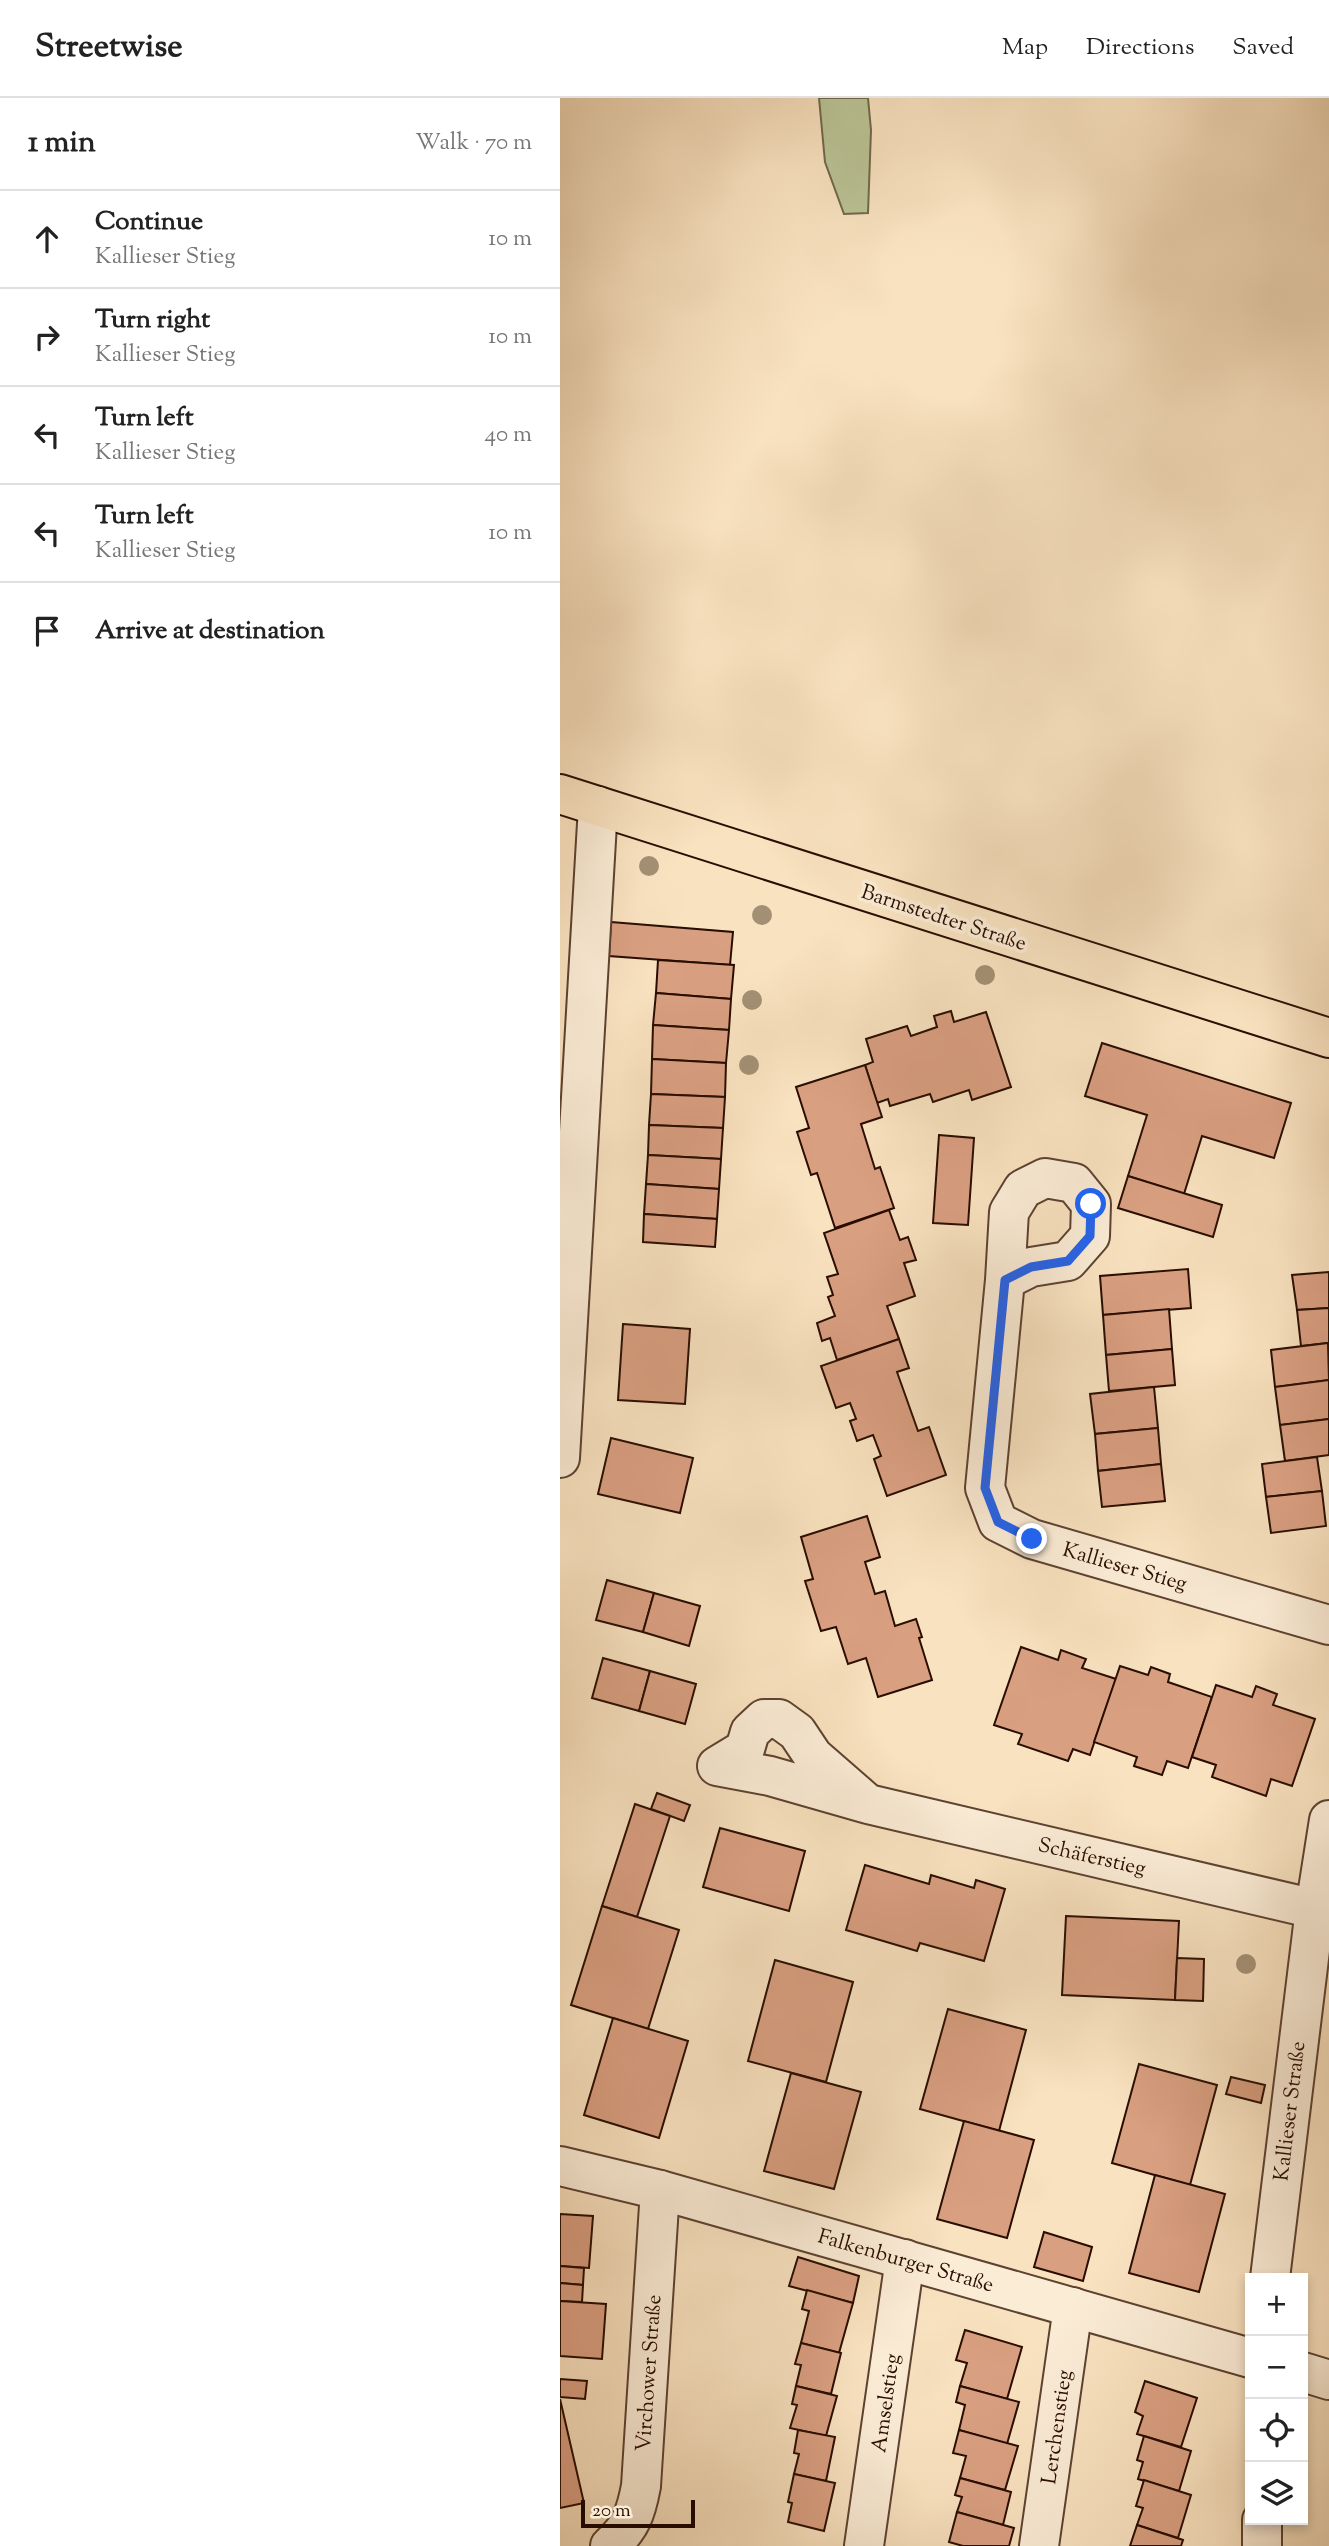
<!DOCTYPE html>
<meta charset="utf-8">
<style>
body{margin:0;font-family:"Sorts Mill Goudy",serif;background:#f6f6f6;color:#222}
.controls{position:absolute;right:21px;bottom:21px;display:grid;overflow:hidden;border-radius:0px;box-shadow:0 4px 10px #0003}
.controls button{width:63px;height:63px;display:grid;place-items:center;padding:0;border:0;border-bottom:2px solid #e0e0e0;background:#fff;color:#222;font:35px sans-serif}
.scale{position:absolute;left:21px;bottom:18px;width:114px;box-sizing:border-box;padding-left:7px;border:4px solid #290d01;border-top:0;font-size:19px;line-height:24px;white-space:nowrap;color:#290d01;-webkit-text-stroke:5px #fbecd6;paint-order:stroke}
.stop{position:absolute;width:21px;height:21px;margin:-16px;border:5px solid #2563eb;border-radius:50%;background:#fff}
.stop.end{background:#2563eb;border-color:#fff;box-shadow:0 2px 7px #0008}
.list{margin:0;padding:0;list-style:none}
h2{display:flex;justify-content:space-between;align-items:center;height:91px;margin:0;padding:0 28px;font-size:30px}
h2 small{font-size:23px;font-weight:400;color:#767676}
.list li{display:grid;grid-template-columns:46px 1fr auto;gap:21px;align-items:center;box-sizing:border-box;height:98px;padding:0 28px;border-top:2px solid #e0e0e0}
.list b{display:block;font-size:26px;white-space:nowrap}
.list p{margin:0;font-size:23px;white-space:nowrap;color:#767676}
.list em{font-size:23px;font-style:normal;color:#767676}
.icon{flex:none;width:38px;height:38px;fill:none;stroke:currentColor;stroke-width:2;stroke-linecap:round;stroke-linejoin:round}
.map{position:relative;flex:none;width:769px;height:2448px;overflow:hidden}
header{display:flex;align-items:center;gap:42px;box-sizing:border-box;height:98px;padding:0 35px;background:#fff;border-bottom:2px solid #e0e0e0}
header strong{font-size:33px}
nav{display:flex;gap:38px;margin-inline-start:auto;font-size:24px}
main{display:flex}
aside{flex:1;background:#fff}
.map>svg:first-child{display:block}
.green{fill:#bac496;stroke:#72684c;stroke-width:2}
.building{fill:#d99f81;stroke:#290d01;stroke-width:2}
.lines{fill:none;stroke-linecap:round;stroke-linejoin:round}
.minor-casing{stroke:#5d4231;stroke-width:42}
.major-casing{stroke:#290d01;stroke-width:42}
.minor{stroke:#fbecd6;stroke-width:38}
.major{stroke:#f9e2c0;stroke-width:38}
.tree{fill:#a39074}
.route{stroke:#2563eb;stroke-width:9}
.labels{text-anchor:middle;stroke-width:7;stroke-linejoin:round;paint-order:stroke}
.street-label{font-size:21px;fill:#290d01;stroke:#fbecd6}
</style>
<header>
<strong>Streetwise</strong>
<nav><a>Map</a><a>Directions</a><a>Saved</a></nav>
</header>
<main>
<aside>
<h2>1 min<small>Walk · 70 m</small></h2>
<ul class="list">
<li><svg class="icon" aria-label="ahead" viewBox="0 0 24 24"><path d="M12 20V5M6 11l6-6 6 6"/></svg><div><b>Continue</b><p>Kallieser Stieg</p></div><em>10 m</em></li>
<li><svg class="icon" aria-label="right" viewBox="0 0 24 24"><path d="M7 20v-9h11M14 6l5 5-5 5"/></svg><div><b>Turn right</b><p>Kallieser Stieg</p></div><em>10 m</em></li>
<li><svg class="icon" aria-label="left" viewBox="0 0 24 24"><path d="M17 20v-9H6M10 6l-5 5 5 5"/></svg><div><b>Turn left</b><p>Kallieser Stieg</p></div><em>40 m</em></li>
<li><svg class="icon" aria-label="left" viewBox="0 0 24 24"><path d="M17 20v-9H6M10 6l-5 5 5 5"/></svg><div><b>Turn left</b><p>Kallieser Stieg</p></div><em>10 m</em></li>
<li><svg class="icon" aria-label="arrive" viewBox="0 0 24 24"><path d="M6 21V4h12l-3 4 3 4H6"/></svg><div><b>Arrive at destination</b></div></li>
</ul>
</aside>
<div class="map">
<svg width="769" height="2448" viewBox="0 0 769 2448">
<rect width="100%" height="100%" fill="#f9e2c0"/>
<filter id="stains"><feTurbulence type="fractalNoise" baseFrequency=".00286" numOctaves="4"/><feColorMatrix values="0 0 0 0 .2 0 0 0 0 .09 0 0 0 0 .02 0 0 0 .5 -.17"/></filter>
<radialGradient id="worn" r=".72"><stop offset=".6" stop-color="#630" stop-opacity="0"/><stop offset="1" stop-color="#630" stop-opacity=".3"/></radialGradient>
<!-- green -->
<path class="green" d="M 259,0 L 308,0 L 311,32 L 308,115 L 284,116 L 265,64 Z"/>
<!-- building -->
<g class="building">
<path d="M 51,824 L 173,834 L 170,867 L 49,858 Z"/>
<path d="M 98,862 L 174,867 L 171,901 L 96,895 Z"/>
<path d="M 96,895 L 171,901 L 169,932 L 93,927 Z"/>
<path d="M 391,913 L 394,924 L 426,914 L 451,989 L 412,1002 L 409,992 L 373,1004 L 370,996 L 330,1008 L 328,1001 L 317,1005 L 305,967 L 313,964 L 306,941 L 347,928 L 351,938 L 377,929 L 374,918 Z"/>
<path d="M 93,927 L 169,932 L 166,965 L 92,961 Z"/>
<path d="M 542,945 L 731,1005 L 714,1060 L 642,1038 L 624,1096 L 568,1078 L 587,1017 L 525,998 Z"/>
<path d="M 92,961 L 166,965 L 165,999 L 91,996 Z"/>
<path d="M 305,967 L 322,1019 L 301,1026 L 315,1071 L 320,1069 L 334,1110 L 275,1130 L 257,1075 L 251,1077 L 237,1034 L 249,1030 L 236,989 Z"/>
<path d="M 91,996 L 165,999 L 163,1030 L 89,1027 Z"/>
<path d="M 89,1027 L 163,1030 L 161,1061 L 88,1057 Z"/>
<path d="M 379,1037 L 414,1040 L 408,1127 L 373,1125 Z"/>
<path d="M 88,1057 L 161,1061 L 159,1091 L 86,1086 Z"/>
<path d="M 568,1078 L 662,1107 L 653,1139 L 558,1110 Z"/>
<path d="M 86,1086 L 159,1091 L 157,1121 L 84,1116 Z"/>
<path d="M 329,1112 L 340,1142 L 348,1139 L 356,1162 L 344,1165 L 355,1198 L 327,1208 L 339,1241 L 277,1262 L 270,1240 L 262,1243 L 257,1225 L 275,1218 L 268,1199 L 273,1197 L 267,1179 L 278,1176 L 264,1135 Z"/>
<path d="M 84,1116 L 157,1121 L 155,1149 L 83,1144 Z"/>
<path d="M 628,1171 L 631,1210 L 543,1217 L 540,1178 Z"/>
<path d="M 769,1174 L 769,1210 L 737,1212 L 732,1177 Z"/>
<path d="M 769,1210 L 769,1245 L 741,1248 L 737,1212 Z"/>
<path d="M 609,1211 L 612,1251 L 546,1257 L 543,1217 Z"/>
<path d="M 63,1226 L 130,1231 L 125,1306 L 58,1302 Z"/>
<path d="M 339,1241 L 349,1270 L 337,1274 L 358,1333 L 369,1329 L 386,1377 L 327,1398 L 314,1361 L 321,1358 L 313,1337 L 297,1343 L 290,1323 L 296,1321 L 290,1305 L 276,1310 L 261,1268 Z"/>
<path d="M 768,1245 L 769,1282 L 715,1289 L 711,1252 Z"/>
<path d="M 612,1251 L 615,1287 L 549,1293 L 546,1257 Z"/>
<path d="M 769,1282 L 769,1321 L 720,1327 L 715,1289 Z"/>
<path d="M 594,1289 L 598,1330 L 535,1336 L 530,1296 Z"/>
<path d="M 769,1321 L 769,1357 L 725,1363 L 720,1327 Z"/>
<path d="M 598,1330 L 601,1366 L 538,1373 L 535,1336 Z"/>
<path d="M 51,1340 L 133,1360 L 120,1415 L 38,1396 Z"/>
<path d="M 757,1359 L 762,1393 L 706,1399 L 702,1366 Z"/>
<path d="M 601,1366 L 605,1403 L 542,1409 L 538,1373 Z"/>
<path d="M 762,1393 L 766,1428 L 711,1435 L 706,1399 Z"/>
<path d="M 307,1418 L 320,1459 L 305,1464 L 315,1496 L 325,1493 L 335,1528 L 356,1521 L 362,1539 L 359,1540 L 372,1582 L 318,1599 L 306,1560 L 288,1566 L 276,1529 L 261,1533 L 245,1483 L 253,1481 L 241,1439 Z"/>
<path d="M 47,1482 L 94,1495 L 83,1534 L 36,1522 Z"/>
<path d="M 94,1495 L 140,1508 L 129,1548 L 83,1534 Z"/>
<path d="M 461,1549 L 498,1562 L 501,1552 L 526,1561 L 522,1570 L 556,1581 L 530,1657 L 513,1651 L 508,1663 L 458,1646 L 462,1636 L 434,1627 Z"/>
<path d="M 43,1560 L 90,1573 L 79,1613 L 32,1600 Z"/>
<path d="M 560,1568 L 588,1577 L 591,1569 L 610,1576 L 608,1584 L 652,1599 L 628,1670 L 607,1663 L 602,1677 L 574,1668 L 577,1659 L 534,1644 Z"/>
<path d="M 90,1573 L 136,1586 L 125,1626 L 79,1613 Z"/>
<path d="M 656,1587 L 692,1599 L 696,1588 L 717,1596 L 713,1607 L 755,1621 L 732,1688 L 711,1681 L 706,1698 L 652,1679 L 656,1667 L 632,1659 Z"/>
<path d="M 97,1695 L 130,1707 L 124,1723 L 91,1711 Z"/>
<path d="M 75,1706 L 110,1718 L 77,1819 L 42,1808 Z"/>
<path d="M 160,1730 L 245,1753 L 229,1813 L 143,1789 Z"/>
<path d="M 305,1767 L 369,1786 L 371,1777 L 414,1790 L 416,1782 L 445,1791 L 424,1863 L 360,1845 L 357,1853 L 286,1832 Z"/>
<path d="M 42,1808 L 119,1832 L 88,1931 L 11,1907 Z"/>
<path d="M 506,1818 L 619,1823 L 615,1902 L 502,1897 Z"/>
<path d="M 617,1860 L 644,1861 L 643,1903 L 615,1902 Z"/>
<path d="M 215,1862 L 293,1884 L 266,1984 L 188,1963 Z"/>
<path d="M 388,1911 L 466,1932 L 439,2033 L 360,2011 Z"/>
<path d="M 53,1920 L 128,1943 L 99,2040 L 24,2017 Z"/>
<path d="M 579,1966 L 657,1987 L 630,2087 L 552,2065 Z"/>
<path d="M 231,1975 L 301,1994 L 274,2091 L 204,2073 Z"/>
<path d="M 671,1979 L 705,1987 L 701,2005 L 666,1996 Z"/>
<path d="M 404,2023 L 474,2042 L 447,2140 L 377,2121 Z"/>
<path d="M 595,2077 L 665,2096 L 639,2194 L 569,2175 Z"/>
<path d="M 0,2116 L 33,2118 L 29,2170 L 0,2168 Z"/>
<path d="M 484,2134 L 532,2149 L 523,2183 L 474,2169 Z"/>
<path d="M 238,2159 L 299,2178 L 293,2205 L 229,2188 Z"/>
<path d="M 0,2168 L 24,2170 L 23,2187 L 0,2185 Z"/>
<path d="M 0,2185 L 23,2187 L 22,2204 L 0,2203 Z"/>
<path d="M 247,2192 L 293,2205 L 279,2255 L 241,2245 L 249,2213 L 242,2211 Z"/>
<path d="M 0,2203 L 46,2206 L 42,2261 L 0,2258 Z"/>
<path d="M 405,2232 L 462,2249 L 447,2301 L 400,2288 L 407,2265 L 396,2262 Z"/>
<path d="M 241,2245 L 281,2255 L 271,2296 L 236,2288 L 241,2267 L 235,2266 Z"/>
<path d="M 0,2281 L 27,2283 L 25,2301 L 0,2299 Z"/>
<path d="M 585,2283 L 637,2300 L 621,2349 L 577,2336 L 583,2318 L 575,2314 Z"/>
<path d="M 236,2288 L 277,2298 L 266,2338 L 230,2330 L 237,2307 L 232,2306 Z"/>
<path d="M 400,2288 L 459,2304 L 447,2346 L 399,2332 L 405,2307 L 396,2304 Z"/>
<path d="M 0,2301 L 24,2405 L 0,2410 Z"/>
<path d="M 238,2332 L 275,2339 L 266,2383 L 234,2376 L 239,2356 L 234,2355 Z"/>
<path d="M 399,2332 L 458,2348 L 445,2392 L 400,2380 L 406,2358 L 393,2355 Z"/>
<path d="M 584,2338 L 631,2353 L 619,2393 L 578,2381 L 583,2364 L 577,2362 Z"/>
<path d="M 234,2376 L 275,2385 L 264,2433 L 228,2424 L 232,2405 L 228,2404 Z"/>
<path d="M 400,2380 L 451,2394 L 443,2427 L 397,2414 L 402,2399 L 395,2397 Z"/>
<path d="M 584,2382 L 631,2397 L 618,2440 L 577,2427 L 583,2410 L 576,2408 Z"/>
<path d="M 397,2414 L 454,2430 L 449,2448 L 403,2448 L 389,2444 Z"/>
<path d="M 577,2427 L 623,2442 L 621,2448 L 570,2448 Z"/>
</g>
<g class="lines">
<!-- minor casing -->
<g class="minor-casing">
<g id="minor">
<path d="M 445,1182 L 471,1169 L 508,1163 L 530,1138 L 531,1106 L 514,1085 L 485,1080 L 463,1091 L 449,1114 L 445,1182 L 425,1390 L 438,1424 L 472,1441 L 769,1527"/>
<path d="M 0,1360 L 38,708"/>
<path d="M 308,1706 L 210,1678 L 157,1668 L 185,1651 L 190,1634 L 204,1621 L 219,1621 L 237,1634 L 253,1658 L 308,1706 L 755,1811"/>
<path d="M 0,2068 L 100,2092 L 690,2260"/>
<path d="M 710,2180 L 755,1811 L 769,1722"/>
<path d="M 743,2274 L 769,2282"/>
<path d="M 702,2422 L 702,2448"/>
<path d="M 50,2448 C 71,2429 76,2415 81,2388 L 100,2092"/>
<path d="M 304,2448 L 345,2161"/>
<path d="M 479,2448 L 513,2209"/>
</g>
</g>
<!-- major casing -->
<g class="major-casing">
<path id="major" d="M 0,696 L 769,940"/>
</g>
<!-- minor -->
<use href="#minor" class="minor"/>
<!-- major -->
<use href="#major" class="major"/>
</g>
<!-- trees -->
<g class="tree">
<circle cx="89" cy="768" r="10"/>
<circle cx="202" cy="817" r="10"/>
<circle cx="425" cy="877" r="10"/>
<circle cx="192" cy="902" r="10"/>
<circle cx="189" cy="967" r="10"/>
<circle cx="686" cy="1866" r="10"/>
</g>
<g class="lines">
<!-- route -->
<path class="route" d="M 472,1441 L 438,1424 L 425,1390 L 445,1182 L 471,1169 L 508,1163 L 530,1138 L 531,1106"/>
</g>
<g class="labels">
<!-- street labels -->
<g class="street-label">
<text transform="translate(384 819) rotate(18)" y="7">Barmstedter Straße</text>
<text transform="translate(565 1468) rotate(16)" y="7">Kallieser Stieg</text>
<text transform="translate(532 1758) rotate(13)" y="7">Schäferstieg</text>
<text transform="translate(729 2013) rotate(-83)" y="7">Kallieser Straße</text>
<text transform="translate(346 2162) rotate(16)" y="7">Falkenburger Straße</text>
<text transform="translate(88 2275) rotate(-86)" y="7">Virchower Straße</text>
<text transform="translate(325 2305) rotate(-82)" y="7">Amselstieg</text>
<text transform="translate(496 2329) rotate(-82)" y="7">Lerchenstieg</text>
</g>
</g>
<rect width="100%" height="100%" filter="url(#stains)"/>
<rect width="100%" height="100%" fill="url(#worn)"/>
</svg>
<div class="controls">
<button>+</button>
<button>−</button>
<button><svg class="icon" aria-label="locate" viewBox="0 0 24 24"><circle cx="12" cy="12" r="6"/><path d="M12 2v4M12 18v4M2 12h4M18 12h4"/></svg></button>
<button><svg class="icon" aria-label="layers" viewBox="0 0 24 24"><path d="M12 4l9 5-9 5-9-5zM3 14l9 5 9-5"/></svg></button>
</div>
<div class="scale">20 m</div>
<div class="stop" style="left:531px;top:1106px"></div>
<div class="stop end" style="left:472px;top:1441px"></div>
</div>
</main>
